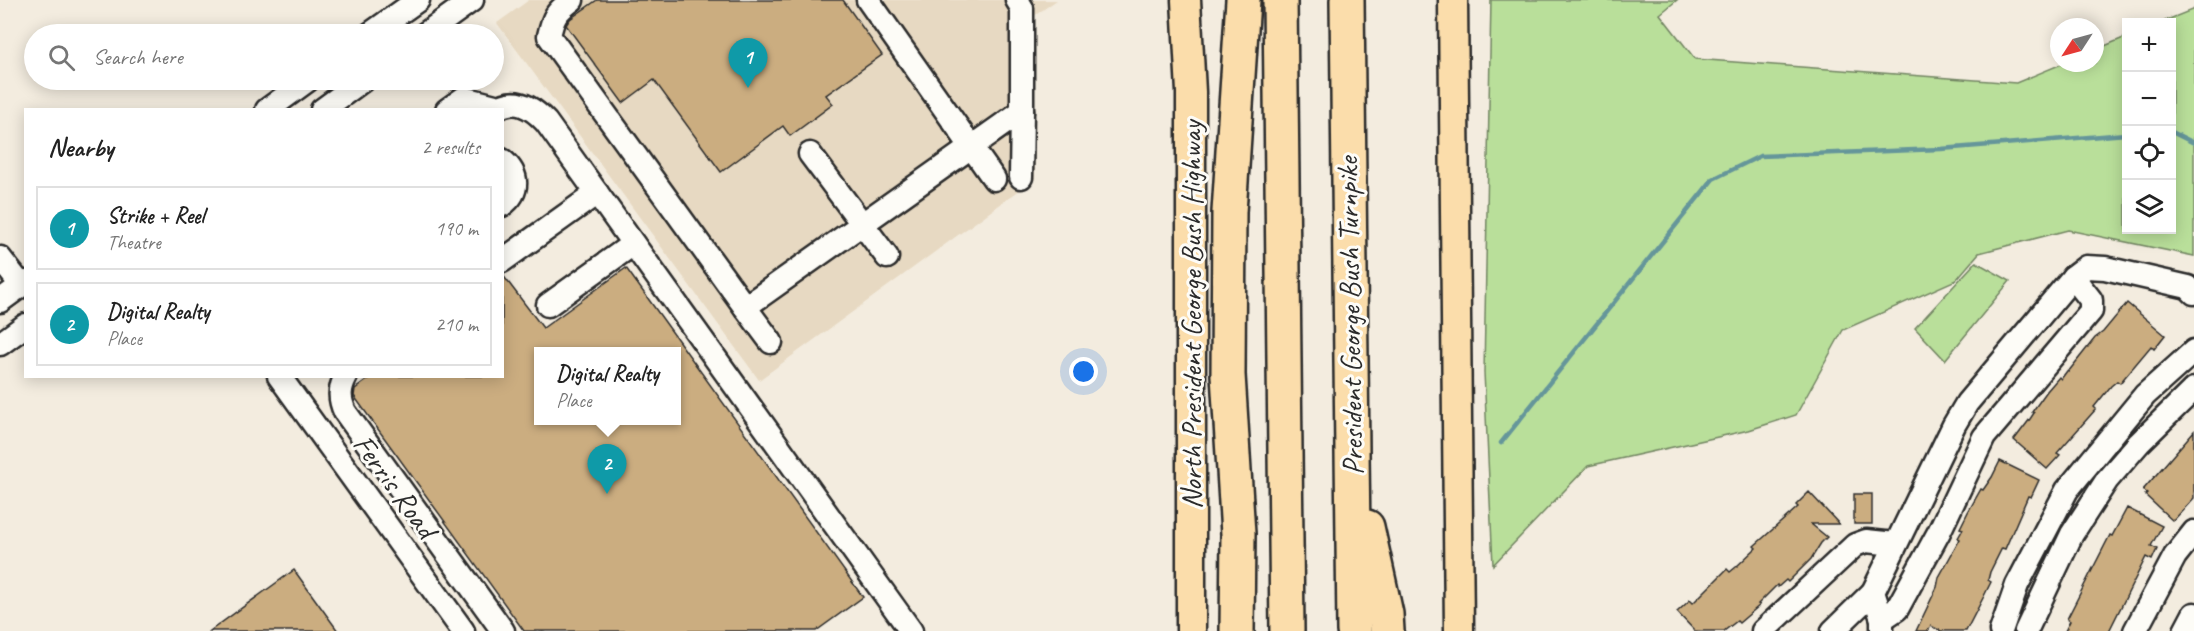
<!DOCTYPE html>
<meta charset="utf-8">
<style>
body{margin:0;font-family:Caveat,sans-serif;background:#f2f2f2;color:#222}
.controls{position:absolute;right:18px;top:18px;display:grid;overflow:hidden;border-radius:0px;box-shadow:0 3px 15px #0003}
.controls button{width:54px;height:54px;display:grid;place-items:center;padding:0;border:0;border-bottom:2px solid #e0e0e0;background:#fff;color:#222;font:30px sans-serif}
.compass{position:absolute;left:2050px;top:18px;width:54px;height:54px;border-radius:50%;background:#fff;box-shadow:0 3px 15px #0003;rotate:234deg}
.you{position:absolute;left:1084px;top:372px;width:21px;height:21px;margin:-15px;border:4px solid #fff;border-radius:50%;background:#1a73e8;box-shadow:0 0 0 9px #1a73e833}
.badge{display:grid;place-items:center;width:39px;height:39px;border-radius:50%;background:#2b2b2b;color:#fff;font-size:20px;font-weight:700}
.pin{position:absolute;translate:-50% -50px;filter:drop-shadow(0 2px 3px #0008)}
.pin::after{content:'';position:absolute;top:32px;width:21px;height:18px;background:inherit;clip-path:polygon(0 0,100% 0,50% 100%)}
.popup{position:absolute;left:534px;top:347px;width:147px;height:78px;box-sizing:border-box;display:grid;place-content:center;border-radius:0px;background:#fff;filter:drop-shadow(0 2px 4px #0005);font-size:20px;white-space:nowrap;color:#767676}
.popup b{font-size:22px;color:#222}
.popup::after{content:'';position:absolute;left:50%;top:100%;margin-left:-12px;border:12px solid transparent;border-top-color:#fff}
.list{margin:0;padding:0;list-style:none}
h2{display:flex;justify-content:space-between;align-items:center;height:78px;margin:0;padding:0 24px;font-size:26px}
h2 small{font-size:20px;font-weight:400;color:#767676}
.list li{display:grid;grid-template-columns:39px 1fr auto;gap:18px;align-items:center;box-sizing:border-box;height:84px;margin:0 12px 12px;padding:0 12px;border:2px solid #e0e0e0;border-radius:0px}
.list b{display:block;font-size:22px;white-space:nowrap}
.list p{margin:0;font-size:20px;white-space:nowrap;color:#767676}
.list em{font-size:20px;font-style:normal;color:#767676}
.icon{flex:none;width:33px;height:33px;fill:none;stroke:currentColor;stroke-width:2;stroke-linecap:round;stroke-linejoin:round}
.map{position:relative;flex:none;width:2194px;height:631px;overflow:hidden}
.search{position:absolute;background:#fff;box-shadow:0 3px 15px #0003;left:24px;top:24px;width:480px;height:66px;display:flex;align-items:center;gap:15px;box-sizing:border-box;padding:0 21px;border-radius:33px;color:#767676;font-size:22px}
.panel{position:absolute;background:#fff;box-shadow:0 3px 15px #0003;left:24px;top:108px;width:480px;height:270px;border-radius:0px}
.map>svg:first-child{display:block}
.built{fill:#e7d9c2}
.green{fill:#b9df9a;stroke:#728562;stroke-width:1.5}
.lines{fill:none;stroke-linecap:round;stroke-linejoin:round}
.stream{stroke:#65969a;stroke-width:4.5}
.building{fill:#cbad80;stroke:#2b2b2b;stroke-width:1.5;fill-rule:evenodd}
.minor-casing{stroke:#2b2b2b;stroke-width:27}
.major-casing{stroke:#2b2b2b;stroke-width:33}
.highway-casing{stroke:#2b2b2b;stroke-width:38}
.minor{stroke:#fdfcf7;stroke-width:22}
.major{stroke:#fbddab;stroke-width:28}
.highway{stroke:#fbddab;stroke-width:33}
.labels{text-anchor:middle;stroke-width:6;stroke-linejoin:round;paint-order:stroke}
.street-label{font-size:30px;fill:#2b2b2b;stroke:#fdfcf7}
</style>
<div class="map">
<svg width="2194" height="631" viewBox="0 0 2194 631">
<rect width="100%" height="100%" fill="#f3ecdf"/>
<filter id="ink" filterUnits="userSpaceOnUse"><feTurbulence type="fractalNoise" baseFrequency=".0167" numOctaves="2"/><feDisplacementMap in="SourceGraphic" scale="12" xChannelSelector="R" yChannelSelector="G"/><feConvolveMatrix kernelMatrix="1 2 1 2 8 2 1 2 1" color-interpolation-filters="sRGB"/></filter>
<g filter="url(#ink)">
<!-- built -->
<path class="built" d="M 529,0 L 1057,0 L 1034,16 L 1035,179 L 759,380 L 497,23 Z"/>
<!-- green -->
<g class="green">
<path d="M 1491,0 L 1677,0 L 1660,14 L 1695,59 L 2016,83 L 2064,63 L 2095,63 L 2095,50 L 2126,37 L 2126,230 L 2172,230 L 2172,22 L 2162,22 L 2194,9 L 2194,256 L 2068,230 L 1979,253 L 1956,280 L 1843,330 L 1796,415 L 1749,430 L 1588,466 L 1493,565 L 1484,372 Z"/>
<path d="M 1976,262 L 2010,281 L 1945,360 L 1915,328 Z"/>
</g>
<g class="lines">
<!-- stream -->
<g class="stream">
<path d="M 2172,132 L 2194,143"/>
<path d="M 1501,443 L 1713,179 L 1760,156 L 1941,149 L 2126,134"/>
</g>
</g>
<!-- building -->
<g class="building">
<path d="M 597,0 L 843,0 L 882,55 L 826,95 L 833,104 L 790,136 L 783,126 L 721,172 L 654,80 L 623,103 L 566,25 L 570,19 Z"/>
<path d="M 626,268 L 863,597 L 816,631 L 524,631 L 354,396 L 355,389 L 373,376 L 502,376 L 502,274 L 543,328 ZM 538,351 L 676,351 L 676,420 L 538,420 Z"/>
<path d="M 2127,303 L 2165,335 L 2154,349 L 2151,346 L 2120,383 L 2117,381 L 2111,386 L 2094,407 L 2096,409 L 2057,453 L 2060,455 L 2047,469 L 2014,440 L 2030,419 L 2034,413 L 2032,412 L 2047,391 L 2059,377 L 2061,379 L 2067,371 L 2068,372 L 2095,338 L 2103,332 Z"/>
<path d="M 2194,431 L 2194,498 L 2173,521 L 2145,495 L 2147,493 L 2143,490 Z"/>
<path d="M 2000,461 L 2039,480 L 2031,497 L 2028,496 L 2005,549 L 2002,548 L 1990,572 L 1988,580 L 1991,582 L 1983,598 L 1966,631 L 1941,631 L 1931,626 L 1928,631 L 1916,631 L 1937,587 L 1939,577 L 1960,539 L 1958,538 L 1963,529 L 1960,528 L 1968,512 L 1981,489 L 1983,490 L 1992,477 Z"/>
<path d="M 1809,492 L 1839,524 L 1811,524 L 1827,537 L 1821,543 L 1811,559 L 1788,582 L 1786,580 L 1778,587 L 1777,585 L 1758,604 L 1760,605 L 1739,623 L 1737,621 L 1724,631 L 1695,631 L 1677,612 L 1690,600 L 1693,603 L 1727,569 L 1730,572 L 1736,567 L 1756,548 L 1754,546 L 1798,507 L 1796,505 Z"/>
<rect x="1854" y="494" width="18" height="30"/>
<path d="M 2127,508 L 2162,526 L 2151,546 L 2157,549 L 2152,560 L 2146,557 L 2109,631 L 2065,631 L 2070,621 L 2067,619 L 2110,535 L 2112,536 Z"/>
<path d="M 294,570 L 338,631 L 210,631 Z"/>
</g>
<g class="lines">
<!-- minor casing -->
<g class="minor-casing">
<g id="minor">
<path d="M 572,0 C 556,12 553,17 549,36 L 745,307 L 1022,111 L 1022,8 L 1017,0"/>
<path d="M 868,0 L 994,179"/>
<path d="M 370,34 L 418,0"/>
<path d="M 425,34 L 472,0"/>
<path d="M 267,110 L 308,80"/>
<path d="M 322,110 L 363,80"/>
<path d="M 447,110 L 464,98 L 499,107"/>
<path d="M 495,110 C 515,96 532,107 546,122 L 911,631"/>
<path d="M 810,154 L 887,257"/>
<path d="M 502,160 C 519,174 520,192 502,205"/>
<path d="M 1021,177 L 1022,111"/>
<path d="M 0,258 L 21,285"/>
<path d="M 502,261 L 597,193"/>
<path d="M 0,301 L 26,282"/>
<path d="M 548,305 L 633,244"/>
<path d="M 745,307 L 771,342"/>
<path d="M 0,344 L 26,325"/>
<path d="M 279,376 L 463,631"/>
<path d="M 346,376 C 339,389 339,399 345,412 L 503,631"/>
<path d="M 1882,619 L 1897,609 L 1939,532 L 1984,437 L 2091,311 L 2091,300 L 2073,277"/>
<path d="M 1763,631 L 1855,545 L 1866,541 L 1895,544"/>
<path d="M 1833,631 L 1873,592"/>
<path d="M 1882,631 L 1882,619 L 1873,592 L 1954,425 L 1967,403 L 2073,277 L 2086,267 L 2105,268 L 2188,287 L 2194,293"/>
<path d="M 2001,631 L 2017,585 L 2067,490 L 2145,395 L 2194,351"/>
<path d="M 2026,631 L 2072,534 L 2107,480 L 2139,443 L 2194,389"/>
<path d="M 2135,631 L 2175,556 L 2194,532"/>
<path d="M 2185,631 L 2194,614"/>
</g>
</g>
<!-- major casing -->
<g class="major-casing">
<g id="major">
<path d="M 1186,0 L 1191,92 L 1191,631"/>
<path d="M 1453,0 L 1459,631"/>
</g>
</g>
<!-- highway casing -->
<g class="highway-casing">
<g id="highway">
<path d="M 1280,0 L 1287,631"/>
<path d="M 1347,0 L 1354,631"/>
<path d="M 1367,527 L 1386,614 L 1387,631"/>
<path d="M 1237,631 L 1238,534 L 1228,375 L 1229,212 L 1243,0"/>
</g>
</g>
<!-- minor -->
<use href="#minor" class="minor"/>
<!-- major -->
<use href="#major" class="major"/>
<!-- highway -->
<use href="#highway" class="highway"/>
</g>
</g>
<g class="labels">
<!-- street labels -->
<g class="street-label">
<text transform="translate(1191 315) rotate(-90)" y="10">North President George Bush Highway</text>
<text transform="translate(1350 316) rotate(-91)" y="10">President George Bush Turnpike</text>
<text transform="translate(395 486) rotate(54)" y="10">Ferris Road</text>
</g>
</g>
</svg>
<div class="controls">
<button>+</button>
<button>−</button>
<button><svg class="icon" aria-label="locate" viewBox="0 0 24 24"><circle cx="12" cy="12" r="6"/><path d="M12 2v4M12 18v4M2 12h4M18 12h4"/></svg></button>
<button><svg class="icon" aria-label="layers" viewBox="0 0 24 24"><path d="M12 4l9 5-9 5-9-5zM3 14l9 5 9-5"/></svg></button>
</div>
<svg class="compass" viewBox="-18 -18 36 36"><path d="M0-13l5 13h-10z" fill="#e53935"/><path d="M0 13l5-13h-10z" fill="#767676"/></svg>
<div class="you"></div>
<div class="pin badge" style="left:748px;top:88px;background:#0f9aa8">1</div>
<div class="pin badge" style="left:607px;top:494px;background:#0f9aa8">2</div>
<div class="popup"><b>Digital Realty</b>Place</div>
<div class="search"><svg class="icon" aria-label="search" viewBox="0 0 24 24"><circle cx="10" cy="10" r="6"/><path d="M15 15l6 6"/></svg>Search here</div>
<section class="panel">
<h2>Nearby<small>2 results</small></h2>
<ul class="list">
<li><span class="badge" style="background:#0f9aa8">1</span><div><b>Strike + Reel</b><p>Theatre</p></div><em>190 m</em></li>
<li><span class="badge" style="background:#0f9aa8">2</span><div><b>Digital Realty</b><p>Place</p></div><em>210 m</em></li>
</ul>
</section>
</div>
